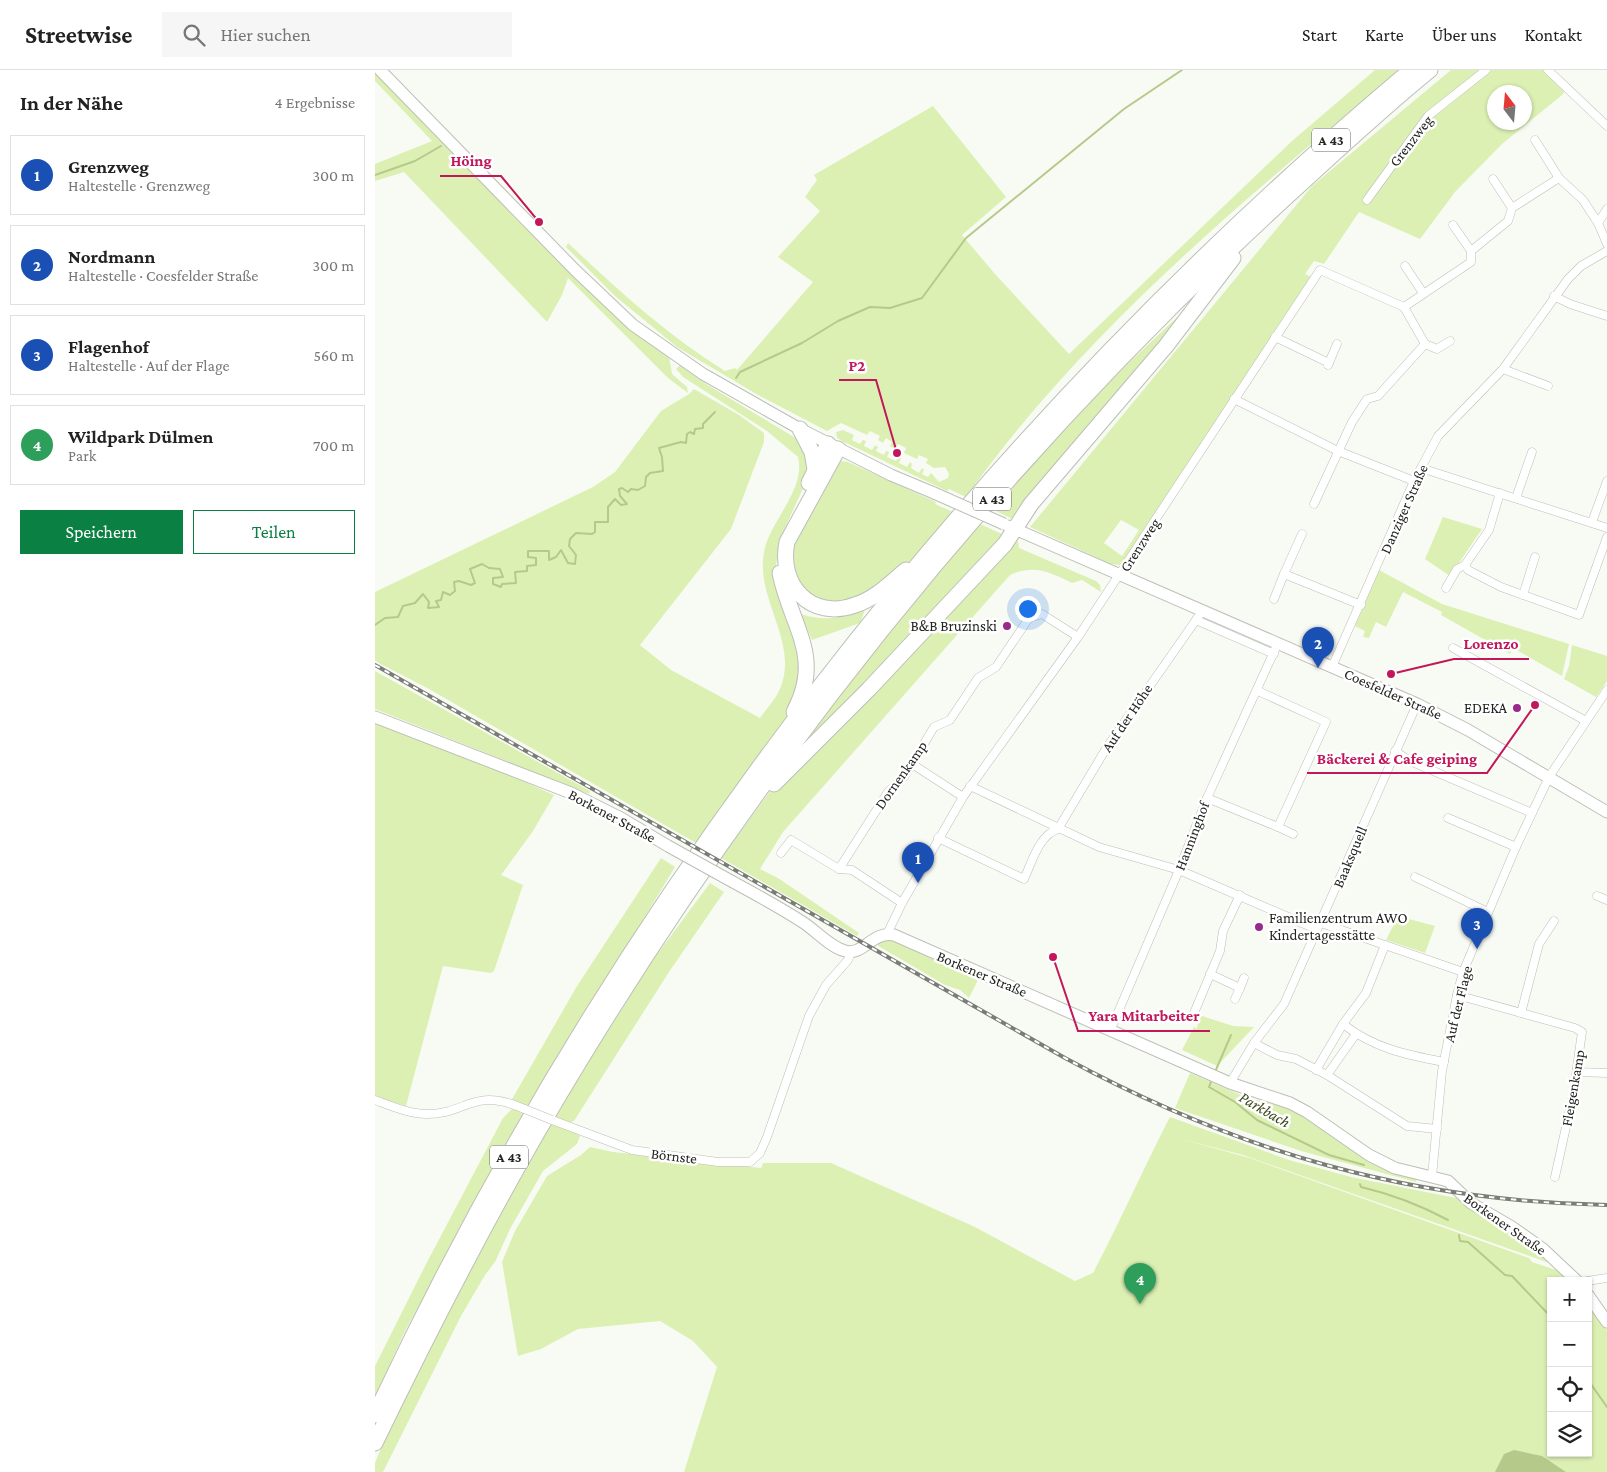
<!DOCTYPE html>
<html lang="de">
<meta charset="utf-8">
<style>
body{margin:0;font-family:"Crimson Pro",serif;background:#f6f6f6;color:#222}
.controls{position:absolute;right:15px;bottom:15px;display:grid;overflow:hidden;border-radius:0px;box-shadow:0 1px 4px #0004}
.controls button{width:45px;height:45px;display:grid;place-items:center;padding:0;border:0;border-bottom:1px solid #e0e0e0;background:#fff;color:#222;font:25px sans-serif}
.compass{position:absolute;left:1112px;top:15px;width:45px;height:45px;border-radius:50%;background:#fff;box-shadow:0 1px 4px #0004;rotate:344deg}
.you{position:absolute;left:652px;top:538px;width:18px;height:18px;margin:-12px;border:4px solid #fff;border-radius:50%;background:#1a73e8;box-shadow:0 0 0 8px #1a73e833}
.badge{display:grid;place-items:center;width:32px;height:32px;border-radius:50%;background:#0b8043;color:#fff;font-size:16px;font-weight:700}
.pin{position:absolute;translate:-50% -41px;filter:drop-shadow(0 1px 2px #0008)}
.pin::after{content:'';position:absolute;top:26px;width:18px;height:15px;background:inherit;clip-path:polygon(0 0,100% 0,50% 100%)}
.list{margin:0;padding:0;list-style:none}
h2{display:flex;justify-content:space-between;align-items:center;height:65px;margin:0;padding:0 20px;font-size:21px}
h2 small{font-size:16px;font-weight:400;color:#767676}
.list li{display:grid;grid-template-columns:32px 1fr auto;gap:15px;align-items:center;box-sizing:border-box;height:80px;margin:0 10px 10px;padding:0 10px;border:1px solid #e0e0e0;border-radius:0px}
.list b{display:block;font-size:19px;white-space:nowrap}
.list p{margin:0;font-size:16px;white-space:nowrap;color:#767676}
.list em{font-size:16px;font-style:normal;color:#767676}
.actions{display:flex;gap:10px;padding:15px 20px}
.actions a{flex:1;padding:11px 0;border:1px solid #0b8043;border-radius:0px;text-align:center;font-size:18px;color:#0b8043}
.actions .main{background:#0b8043;color:#fff}
.icon{flex:none;width:28px;height:28px;fill:none;stroke:currentColor;stroke-width:2;stroke-linecap:round;stroke-linejoin:round}
.map{position:relative;flex:none;width:1232px;height:1402px;overflow:hidden}
header{display:flex;align-items:center;gap:30px;box-sizing:border-box;height:70px;padding:0 25px;background:#fff;border-bottom:1px solid #e0e0e0}
header strong{font-size:24px}
nav{display:flex;gap:28px;margin-inline-start:auto;font-size:18px}
.search{width:350px;height:45px;background:#f6f6f6;display:flex;align-items:center;gap:12px;box-sizing:border-box;padding:0 18px;border-radius:0px;color:#767676;font-size:19px}
main{display:flex}
aside{flex:1;background:#fff}
.map>svg:first-child{display:block}
.green{fill:#dcf0b3;fill-rule:evenodd}
.water{fill:#b5ca8a}
.lines{fill:none;stroke-linecap:round;stroke-linejoin:round}
.stream{stroke:#b5ca8a;stroke-width:2}
.street-casing{stroke:#bcbfb7;stroke-width:9}
.secondary-casing{stroke:#bcbfb7;stroke-width:13}
.highway-casing{stroke:#bcbfb7;stroke-width:17}
.street{stroke:#fff;stroke-width:8}
.secondary{stroke:#fff;stroke-width:11}
.highway{stroke:#fff;stroke-width:15}
.rail-casing{stroke:#7a7c76;stroke-width:4}
.rail{stroke:#fff;stroke-width:2;stroke-dasharray:5.5;stroke-linecap:butt}
.street-bridge-casing{stroke:#bcbfb7;stroke-width:9;stroke-linecap:butt}
.secondary-bridge-casing{stroke:#bcbfb7;stroke-width:13;stroke-linecap:butt}
.street-bridge{stroke:#fff;stroke-width:8}
.secondary-bridge{stroke:#fff;stroke-width:11}
.poi-dot{fill:#972a8a;stroke:#fff;stroke-width:2}
.labels{text-anchor:middle;stroke-width:5;stroke-linejoin:round;paint-order:stroke}
.shield{fill:#fff;stroke:#656664;stroke-width:1}
.shield-label{font-size:14px;font-weight:bold;fill:#232421}
.street-label{font-size:15px;fill:#232421;stroke:#fff}
.poi-label{font-size:15px;fill:#232421;stroke:#fff;text-anchor:end}
.water-label{font-size:16px;font-style:italic;fill:#394618;stroke:#fff}
.leader{fill:none;stroke:#c2185b;stroke-width:2}
.callout-dot{fill:#c2185b;stroke:#fff;stroke-width:2}
.callout-label{font-size:16px;text-anchor:middle;font-weight:bold;fill:#c2185b;stroke:#fff;stroke-width:5;stroke-linejoin:round;paint-order:stroke}
</style>
<header>
<strong>Streetwise</strong>
<div class="search"><svg class="icon" aria-label="search" viewBox="0 0 24 24"><circle cx="10" cy="10" r="6"/><path d="M15 15l6 6"/></svg>Hier suchen</div>
<nav><a>Start</a><a>Karte</a><a>Über uns</a><a>Kontakt</a></nav>
</header>
<main>
<aside>
<h2>In der Nähe<small>4 Ergebnisse</small></h2>
<ul class="list">
<li><span class="badge" style="background:#1a4fb4">1</span><div><b>Grenzweg</b><p>Haltestelle · Grenzweg</p></div><em>300 m</em></li>
<li><span class="badge" style="background:#1a4fb4">2</span><div><b>Nordmann</b><p>Haltestelle · Coesfelder Straße</p></div><em>300 m</em></li>
<li><span class="badge" style="background:#1a4fb4">3</span><div><b>Flagenhof</b><p>Haltestelle · Auf der Flage</p></div><em>560 m</em></li>
<li><span class="badge" style="background:#2e9e5b">4</span><div><b>Wildpark Dülmen</b><p>Park</p></div><em>700 m</em></li>
</ul>
<div class="actions"><a class="main">Speichern</a><a>Teilen</a></div>
</aside>
<div class="map">
<svg width="1232" height="1402" viewBox="0 0 1232 1402">
<rect width="100%" height="100%" fill="#f8fbf3"/>
<!-- green -->
<g class="green">
<path d="M 1000,0 L 1025,0 C 870,129 709,261 591,427 L 574,419 L 572,421 L 469,372 L 462,368 L 461,362 L 468,360 L 479,365 L 477,370 L 485,374 L 488,370 L 491,371 L 489,376 L 497,380 L 500,375 L 503,377 L 501,381 L 509,385 L 511,381 L 514,382 L 512,387 L 521,391 L 523,387 L 526,388 L 524,393 L 532,397 L 535,392 L 537,394 L 536,398 L 544,403 L 547,398 L 549,400 L 547,404 L 553,407 L 556,403 L 564,412 L 573,408 L 574,404 L 570,397 L 559,398 L 551,393 L 553,389 L 544,385 L 542,389 L 529,383 L 531,378 L 523,374 L 520,379 L 515,376 L 517,372 L 511,368 L 508,373 L 503,370 L 505,366 L 495,361 L 492,365 L 466,353 L 452,361 L 383,325 L 302,277 L 240,226 L 191,177 L 193,173 C 243,220 292,265 350,301 L 360,298 L 362,300 L 438,212 L 403,187 L 445,141 L 430,127 L 442,110 L 439,105 L 558,36 L 631,127 L 587,165 L 620,204 L 694,284 L 917,71 Z"/>
<path d="M 1076,0 L 1173,0 L 1192,18 L 1187,25 L 1127,74 L 1080,122 L 1045,169 L 984,142 L 949,194 L 939,191 L 930,204 L 939,208 L 753,492 L 749,489 L 745,495 L 736,494 L 655,457 L 937,116 ZM 1120,22 L 1150,22 L 1150,52 L 1120,52 ZM 746,450 L 764,460 L 747,486 L 729,473 Z"/>
<path d="M 0,1 L 294,286 L 297,304 L 312,317 L 313,323 L 293,308 L 193,208 L 187,225 L 172,252 L 29,102 L 0,111 L 0,94 L 57,71 L 0,11 Z"/>
<path d="M 813,237 L 735,335 L 637,449 L 617,439 L 727,318 Z"/>
<path d="M 305,295 L 331,314 L 424,370 L 430,376 L 435,403 L 405,469 L 401,496 L 405,518 L 429,593 L 417,640 L 321,773 L 54,619 L 0,591 L 0,522 L 218,417 L 240,402 L 286,341 L 314,324 L 319,319 L 364,345 L 389,363 L 389,372 L 356,459 L 265,575 L 296,600 L 385,648 C 392,638 402,628 406,616 C 423,571 380,528 389,482 C 395,450 431,420 423,387 L 392,361 L 308,307 L 301,299 Z"/>
<path d="M 466,391 L 473,392 L 561,432 L 560,434 L 578,442 L 541,485 L 507,517 L 463,536 L 424,520 L 411,486 L 462,392 Z"/>
<path d="M 1068,447 L 1107,459 L 1075,506 L 1050,489 Z"/>
<path d="M 605,454 L 629,465 L 627,469 L 414,692 L 514,562 Z"/>
<path d="M 643,471 L 644,478 L 721,511 L 725,515 L 726,522 L 707,510 L 697,513 C 674,502 660,494 635,505 L 408,762 L 385,799 L 403,808 L 484,863 L 482,866 L 346,788 L 399,716 L 639,472 Z"/>
<path d="M 1004,500 L 1067,534 L 1194,574 L 1187,606 L 1138,578 L 1135,584 L 1066,545 L 1067,542 L 1028,522 L 1011,557 L 1001,552 L 994,568 L 988,567 L 990,561 L 980,556 Z"/>
<path d="M 490,540 L 485,553 L 437,570 L 426,544 C 450,552 466,548 490,540 Z"/>
<path d="M 1197,575 L 1232,586 L 1232,611 L 1221,627 L 1189,609 L 1194,596 Z"/>
<path d="M 0,601 L 215,721 L 214,724 L 0,639 Z"/>
<path d="M 0,651 L 110,694 L 179,725 L 158,761 L 126,805 L 148,815 L 119,901 L 116,903 L 68,896 L 31,1036 L 0,1027 Z"/>
<path d="M 286,788 L 300,797 L 154,1038 L 136,1031 L 202,916 Z"/>
<path d="M 335,813 L 349,822 L 294,902 L 199,1051 L 194,1053 L 179,1047 L 275,894 Z"/>
<path d="M 1023,846 L 1060,856 L 1050,883 L 1011,870 Z"/>
<path d="M 514,869 L 603,910 L 594,928 L 585,920 L 570,915 L 500,874 Z"/>
<path d="M 824,945 L 858,956 L 879,957 L 842,996 L 807,980 L 819,957 L 822,959 Z"/>
<path d="M 815,1003 L 873,1028 L 901,1034 L 922,1042 L 1042,1108 L 1041,1112 L 926,1081 L 800,1038 Z"/>
<path d="M 137,1039 L 150,1044 L 30,1261 L 0,1327 L 0,1296 L 50,1196 L 128,1048 Z"/>
<path d="M 795,1047 L 914,1090 L 976,1107 L 1086,1129 L 1139,1162 L 1177,1194 L 868,1085 L 802,1068 L 875,1088 L 1154,1188 L 1157,1192 L 1184,1201 L 1194,1211 L 1176,1211 L 1176,1383 L 1213,1383 L 1213,1232 L 1232,1260 L 1232,1402 L 309,1402 L 342,1297 L 318,1271 L 285,1251 L 203,1259 L 166,1279 L 143,1286 L 127,1192 L 140,1161 L 172,1106 L 206,1085 L 215,1077 L 238,1082 L 386,1098 L 388,1093 L 456,1093 L 600,1157 L 700,1211 L 718,1203 C 745,1152 769,1097 795,1047 Z"/>
<path d="M 177,1053 L 198,1061 L 205,1066 L 202,1074 L 168,1101 L 135,1159 L 120,1192 L 110,1205 L 86,1246 L 8,1402 L 0,1402 L 0,1393 L 9,1371 L 97,1195 Z"/>
</g>
<!-- water -->
<path class="water" d="M 1139,1380 L 1167,1386 L 1191,1402 L 1120,1402 L 1129,1384 Z"/>
<g class="lines">
<!-- stream -->
<g class="stream">
<path d="M 0,105 L 40,91 L 66,76"/>
<path d="M 361,308 L 365,302 L 427,273 L 463,251 L 495,237 L 515,238 L 547,228 L 591,168 L 749,39 L 807,0"/>
<path d="M 0,555 L 10,548 L 23,547 L 28,536 L 40,533 L 48,524 L 54,532 L 53,538 L 64,537 L 61,531 L 66,530 L 68,522 L 75,525 L 80,521 L 79,512 L 84,511 L 96,515 L 100,513 L 95,499 L 107,494 L 114,498 L 125,499 L 128,507 L 118,508 L 118,514 L 126,517 L 127,514 L 141,513 L 140,502 L 152,501 L 152,496 L 161,495 L 161,488 L 153,487 L 153,481 L 174,481 L 174,490 L 181,487 L 186,480 L 193,493 L 200,494 L 201,485 L 194,476 L 195,469 L 201,463 L 217,464 L 220,462 L 220,452 L 233,452 L 233,437 L 240,429 L 246,435 L 252,434 L 245,426 L 244,419 L 247,418 L 253,422 L 256,419 L 263,420 L 270,416 L 271,407 L 275,403 L 288,401 L 287,387 L 284,378 L 306,372 L 311,373 L 312,364 L 315,362 L 319,364 L 320,359 L 328,358 L 328,354 L 340,342"/>
<path d="M 840,1002 L 856,965"/>
<path d="M 837,1009 L 834,1017 L 860,1032 L 882,1050 L 954,1085 L 989,1095"/>
<path d="M 985,1114 L 986,1117 C 1016,1124 1045,1135 1073,1150"/>
<path d="M 1084,1165 L 1085,1171 L 1093,1172 L 1130,1205 L 1137,1206 L 1176,1247"/>
<path d="M 1213,1310 L 1232,1337"/>
</g>
<!-- street casing -->
<g class="street-casing">
<g id="street">
<path d="M 1173,0 L 1232,56"/>
<path d="M 1160,70 L 1184,108 L 1208,130 L 1223,153"/>
<path d="M 1118,109 L 1137,138"/>
<path d="M 992,130 L 1053,46 L 1111,0"/>
<path d="M 1232,139 L 1223,153 L 1232,174"/>
<path d="M 1078,155 L 1096,181"/>
<path d="M 1030,196 L 1048,223"/>
<path d="M 1179,226 L 1195,234 L 1232,246"/>
<path d="M 900,267 L 954,293"/>
<path d="M 1050,274 L 1062,279 L 1075,271"/>
<path d="M 953,295 L 962,274"/>
<path d="M 1128,299 L 1173,316"/>
<path d="M 859,329 L 963,381 L 1039,411"/>
<path d="M 1046,398 L 1232,458"/>
<path d="M 1125,423 L 1114,460 L 1090,495 L 1093,500 L 1126,517 L 1204,545 L 1232,467"/>
<path d="M 1141,428 L 1157,382"/>
<path d="M 939,434 L 977,352 L 992,329 L 1003,326 L 1050,274 L 1029,237 L 1096,192 L 1096,181 L 1133,151 L 1137,138 L 1184,108"/>
<path d="M 1217,452 L 1232,411"/>
<path d="M 927,464 L 909,504 L 986,535"/>
<path d="M 1071,518 L 1082,499 L 1090,495"/>
<path d="M 1148,525 L 1160,487"/>
<path d="M 899,529 L 909,504"/>
<path d="M 821,550 L 899,584"/>
<path d="M 1078,578 L 1211,651"/>
<path d="M 957,597 L 1039,411 L 1063,366 L 1128,299 L 1193,209 L 1206,196 L 1232,181"/>
<path d="M 1020,681 L 1035,691 L 1157,743"/>
<path d="M 537,694 L 588,727"/>
<path d="M 595,716 L 724,777 L 804,800 L 934,856 L 946,853 L 1088,902"/>
<path d="M 832,728 L 903,757 L 951,652 L 883,621"/>
<path d="M 1073,748 L 1141,777"/>
<path d="M 903,757 L 918,764"/>
<path d="M 563,768 L 649,809 C 657,792 664,765 683,759 L 732,677 L 828,540"/>
<path d="M 406,783 L 416,770 L 464,799 L 477,800 L 527,833"/>
<path d="M 464,799 L 513,722 L 529,707 L 559,657 L 575,650 L 603,608 L 621,597 L 654,548 L 667,544 L 703,567"/>
<path d="M 1040,807 L 1113,842"/>
<path d="M 1222,826 L 1232,830"/>
<path d="M 512,864 L 527,833 L 588,727 L 703,567 L 945,200 L 1029,237"/>
<path d="M 835,904 L 865,918 L 869,908"/>
<path d="M 1082,925 L 1200,958 L 1207,962 L 1198,1025 L 1180,1107"/>
<path d="M 860,929 L 865,918"/>
<path d="M 819,943 L 845,881 L 848,861 L 865,825"/>
<path d="M 1146,943 L 1164,874 L 1179,851"/>
<path d="M 968,954 C 998,978 1032,985 1069,992"/>
<path d="M 735,961 L 804,800 L 832,728 L 903,573"/>
<path d="M 879,973 L 902,985 L 921,989 L 952,1005 L 1032,1056 L 1062,1059"/>
<path d="M 941,1000 L 968,954 L 991,923 L 1010,875"/>
<path d="M 1202,1002 L 1232,1003"/>
<path d="M 952,1005 L 981,964"/>
<path d="M 855,1013 L 879,973 L 909,934 L 1042,634"/>
<path d="M 0,1030 C 16,1036 35,1044 52,1044 C 91,1044 97,1019 142,1036"/>
<path d="M 177,1050 L 257,1080 L 343,1092 L 375,1092 L 385,1083 L 392,1067 L 434,946 L 451,915 L 473,890 L 476,882"/>
<path d="M 1057,1106 L 1067,1001 L 1082,925 L 1088,902 L 1141,777 L 1174,707 L 1232,620"/>
<path d="M 1212,1211 L 1232,1208"/>
</g>
</g>
<!-- secondary casing -->
<g class="secondary-casing">
<g id="secondary">
<path d="M 5,0 L 200,200 L 258,255 L 328,304 L 425,359 L 516,405 L 559,423"/>
<path d="M 633,456 L 1042,634 L 1093,660 L 1232,742"/>
<path d="M 0,647 L 196,723 L 246,748 L 293,776"/>
<path d="M 358,812 C 382,825 406,838 429,853 C 441,861 455,877 470,881 C 489,886 496,861 519,865 L 855,1013 L 915,1033 L 932,1042 L 994,1085 L 1020,1098 L 1073,1111 L 1096,1133 L 1137,1157 L 1168,1179 L 1202,1211"/>
<path d="M 1213,1225 L 1232,1252"/>
</g>
</g>
<!-- highway casing -->
<g class="highway-casing">
<g id="highway">
<path d="M 425,359 L 437,382 L 440,399"/>
<path d="M 463,379 L 412,472 C 403,515 436,551 480,535 C 500,529 515,513 531,500"/>
<path d="M 434,413 L 453,374"/>
<path d="M 405,503 C 416,557 449,586 419,642"/>
<path d="M 399,714 L 494,619 L 630,474 L 656,434 L 791,276 L 858,188"/>
<path d="M 0,1345 C 239,832 602,364 1036,0"/>
<path d="M 0,1373 C 61,1247 125,1122 198,1002 C 395,677 636,379 917,122 C 962,81 1007,39 1055,0"/>
</g>
</g>
<!-- street -->
<use href="#street" class="street"/>
<!-- secondary -->
<use href="#secondary" class="secondary"/>
<!-- highway -->
<use href="#highway" class="highway"/>
<!-- rail casing -->
<g class="rail-casing">
<path id="rail" d="M 0,595 L 690,988 C 864,1082 1034,1131 1232,1135"/>
</g>
<!-- rail -->
<use href="#rail" class="rail"/>
<!-- street-bridge casing -->
<g class="street-bridge-casing">
<path id="street-bridge" d="M 142,1036 L 177,1050"/>
</g>
<!-- secondary-bridge casing -->
<g class="secondary-bridge-casing">
<g id="secondary-bridge">
<path d="M 559,423 L 629,454"/>
<path d="M 293,776 L 358,812"/>
</g>
</g>
<!-- street-bridge -->
<use href="#street-bridge" class="street-bridge"/>
<!-- secondary-bridge -->
<use href="#secondary-bridge" class="secondary-bridge"/>
</g>
<!-- markers -->
<g class="poi-dot">
<circle cx="632" cy="556" r="5"/>
<circle cx="1142" cy="638" r="5"/>
<circle cx="884" cy="857" r="5"/>
</g>
<g class="labels">
<!-- shield labels -->
<g class="shield">
<rect x="937" y="58.5" width="38" height="23" rx="4"/>
<rect x="598" y="417.5" width="38" height="23" rx="4"/>
<rect x="115" y="1075.5" width="38" height="23" rx="4"/>
</g>
<g class="shield-label">
<text x="956" y="75">A 43</text>
<text x="617" y="434">A 43</text>
<text x="134" y="1092">A 43</text>
</g>
<!-- street labels -->
<g class="street-label">
<text transform="translate(1036 71) rotate(-52)" y="5">Grenzweg</text>
<text transform="translate(1029 439) rotate(-66)" y="5">Danziger Straße</text>
<text transform="translate(765 475) rotate(-57)" y="5">Grenzweg</text>
<text transform="translate(1018 624) rotate(24)" y="5">Coesfelder Straße</text>
<text transform="translate(752 648) rotate(-56)" y="5">Auf der Höhe</text>
<text transform="translate(526 705) rotate(-55)" y="5">Dornenkamp</text>
<text transform="translate(237 746) rotate(28)" y="5">Borkener Straße</text>
<text transform="translate(817 766) rotate(-69)" y="5">Hanninghof</text>
<text transform="translate(975 787) rotate(-67)" y="5">Baaksquell</text>
<text transform="translate(607 904) rotate(23)" y="5">Borkener Straße</text>
<text transform="translate(1083 934) rotate(-76)" y="5">Auf der Flage</text>
<text transform="translate(1198 1018) rotate(-80)" y="5">Fleigenkamp</text>
<text transform="translate(299 1086) rotate(7)" y="5">Börnste</text>
<text transform="translate(1130 1154) rotate(35)" y="5">Borkener Straße</text>
</g>
<!-- poi labels -->
<g class="poi-label">
<text x="622" y="561">B&amp;B Bruzinski</text>
<text x="1132" y="643">EDEKA</text>
<text x="894" y="853" text-anchor="start">Familienzentrum AWO<tspan x="894" dy="17">Kindertagesstätte</tspan></text>
</g>
<!-- water labels -->
<g class="water-label">
<text transform="translate(890 1039) rotate(30)" y="6">Parkbach</text>
</g>
</g>
<!-- callouts -->
<path class="leader" d="M164 152L126 106H65M522 383L501 310H464M1016 604L1079 589H1154M1160 635L1112 703H932M678 887L703 961H835"/>
<g class="callout-dot">
<circle cx="164" cy="152" r="5"/>
<circle cx="522" cy="383" r="5"/>
<circle cx="1016" cy="604" r="5"/>
<circle cx="1160" cy="635" r="5"/>
<circle cx="678" cy="887" r="5"/>
</g>
<g class="callout-label">
<text x="96" y="96">Höing</text>
<text x="482" y="301">P2</text>
<text x="1116" y="579">Lorenzo</text>
<text x="1022" y="694">Bäckerei &amp; Cafe geiping</text>
<text x="769" y="951">Yara Mitarbeiter</text>
</g>
</svg>
<div class="controls">
<button>+</button>
<button>−</button>
<button><svg class="icon" aria-label="locate" viewBox="0 0 24 24"><circle cx="12" cy="12" r="6"/><path d="M12 2v4M12 18v4M2 12h4M18 12h4"/></svg></button>
<button><svg class="icon" aria-label="layers" viewBox="0 0 24 24"><path d="M12 4l9 5-9 5-9-5zM3 14l9 5 9-5"/></svg></button>
</div>
<svg class="compass" viewBox="-18 -18 36 36"><path d="M0-13l5 13h-10z" fill="#e53935"/><path d="M0 13l5-13h-10z" fill="#767676"/></svg>
<div class="you"></div>
<div class="pin badge" style="left:543px;top:813px;background:#1a4fb4">1</div>
<div class="pin badge" style="left:943px;top:598px;background:#1a4fb4">2</div>
<div class="pin badge" style="left:1102px;top:879px;background:#1a4fb4">3</div>
<div class="pin badge" style="left:765px;top:1234px;background:#2e9e5b">4</div>
</div>
</main>
